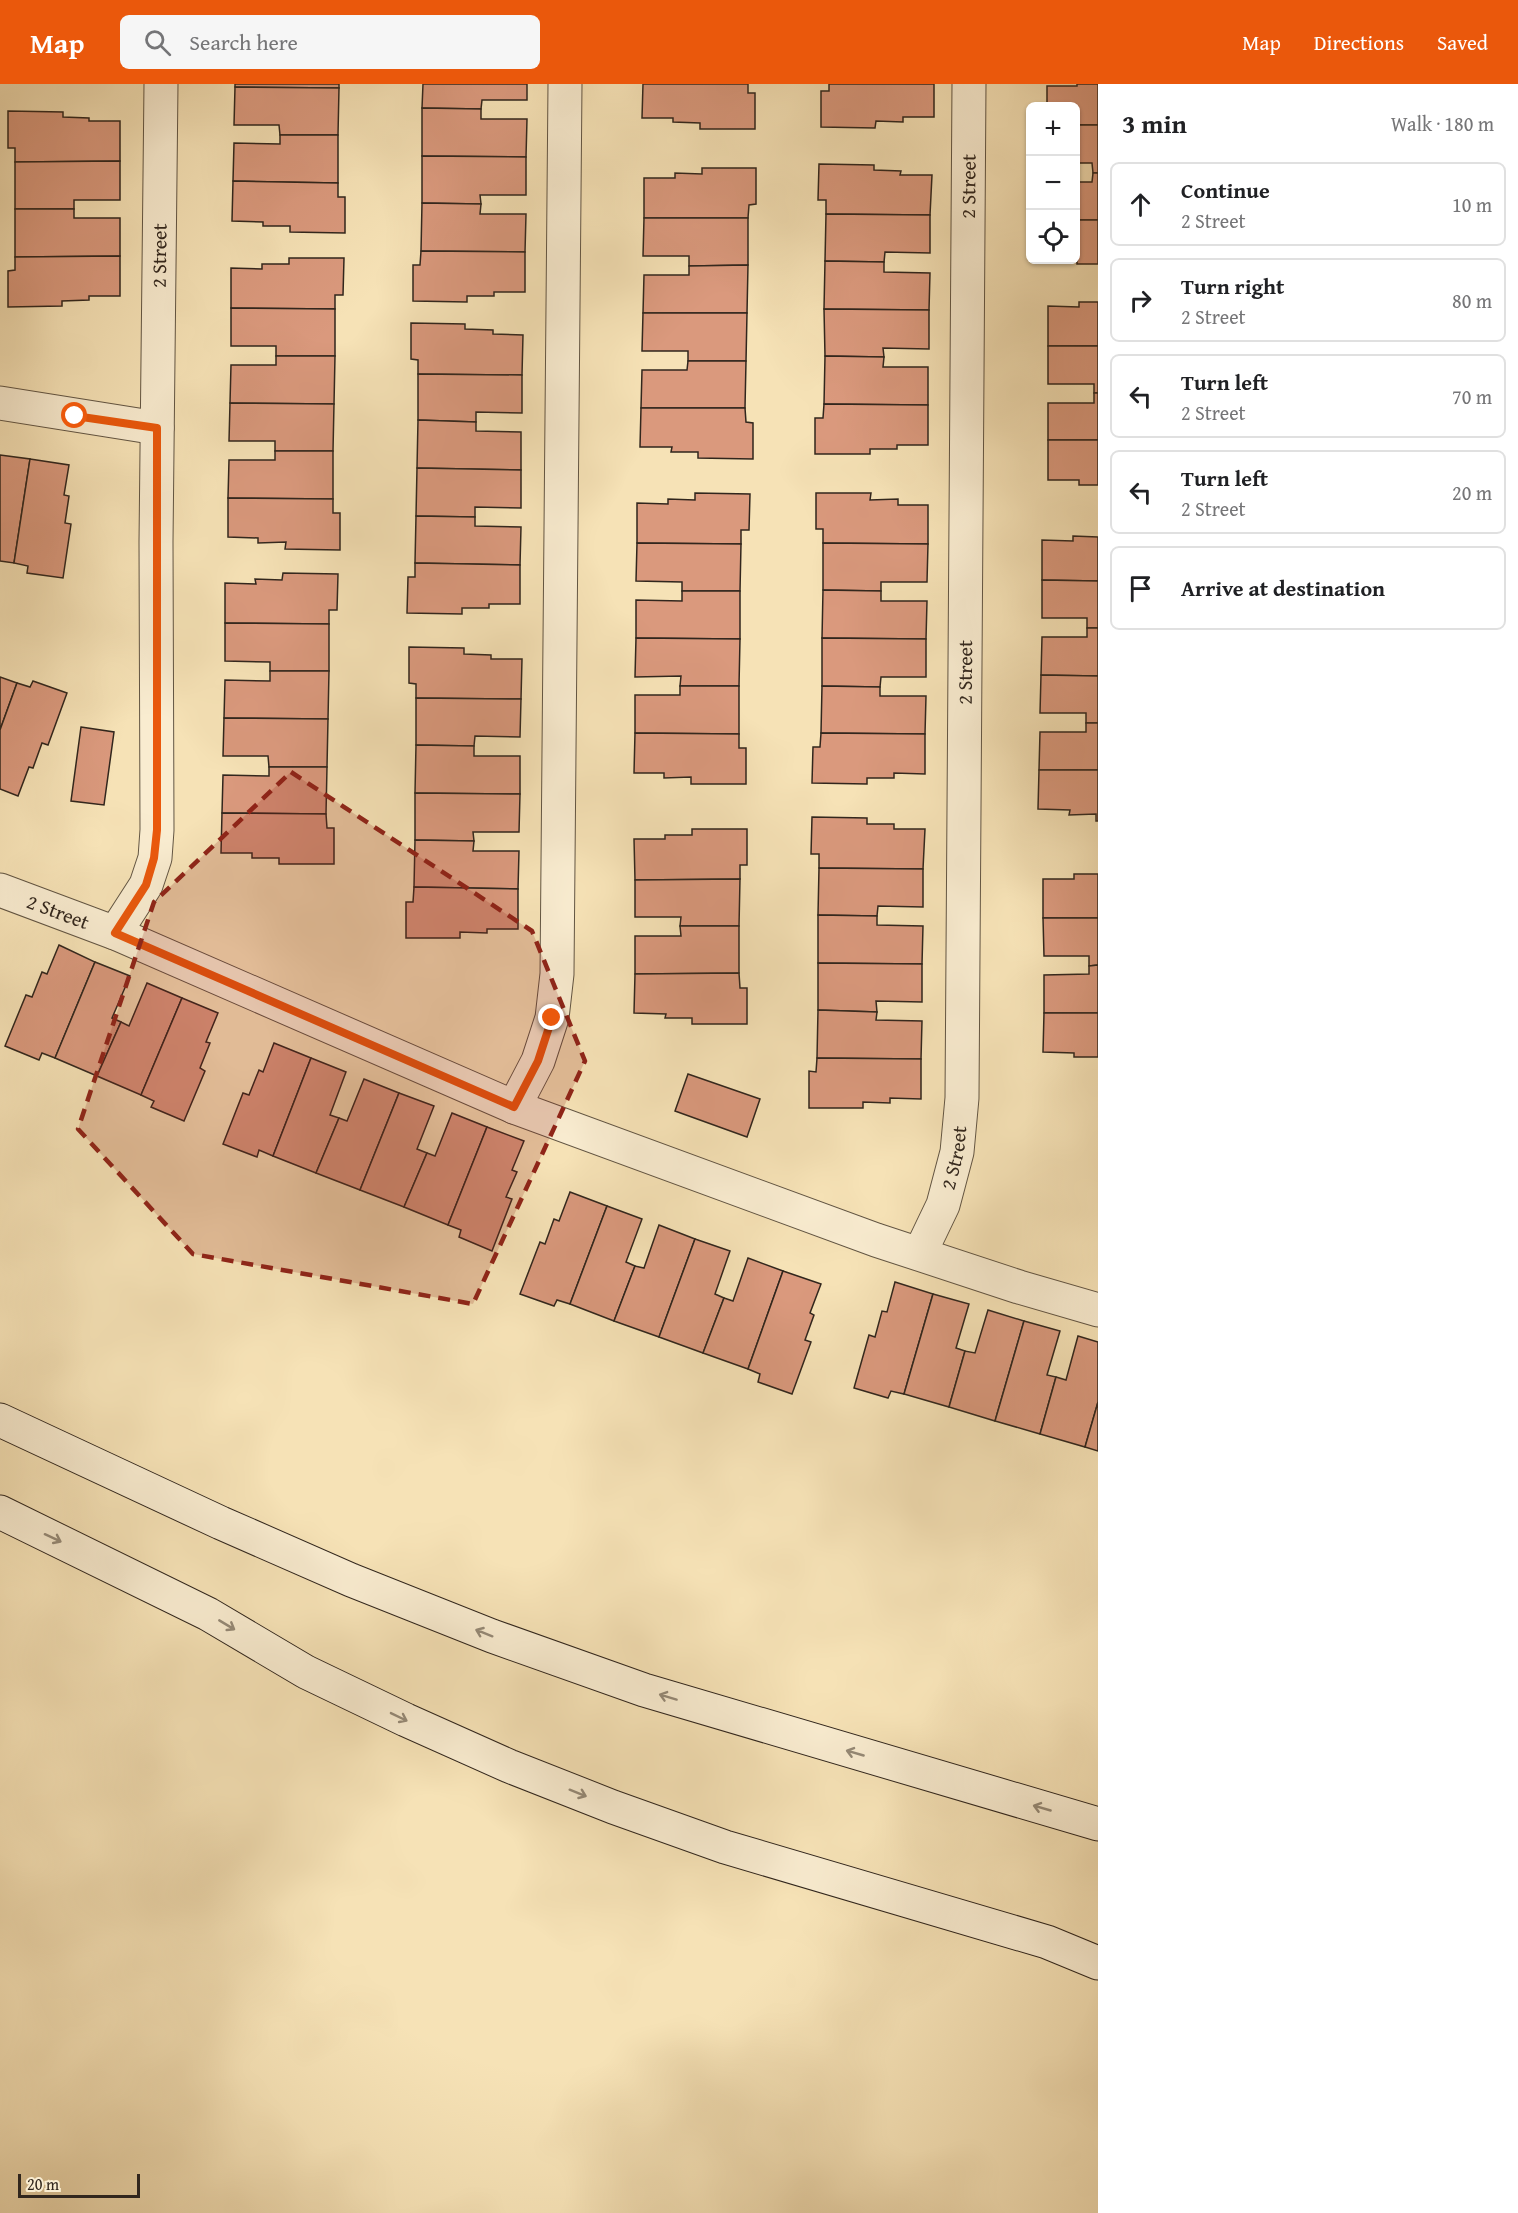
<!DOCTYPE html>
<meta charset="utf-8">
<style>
body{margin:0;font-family:"Gentium Book Plus",serif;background:#f6f6f6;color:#202124}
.controls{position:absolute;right:18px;top:18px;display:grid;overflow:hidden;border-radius:9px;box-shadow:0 2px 4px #0004}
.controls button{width:54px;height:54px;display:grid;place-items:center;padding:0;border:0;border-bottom:2px solid #e0e0e0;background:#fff;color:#202124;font:30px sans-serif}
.scale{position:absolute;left:18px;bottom:15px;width:122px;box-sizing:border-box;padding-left:6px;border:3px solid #31261d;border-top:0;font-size:16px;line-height:21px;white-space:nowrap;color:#31261d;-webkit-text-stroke:4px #f9ecd0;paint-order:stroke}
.stop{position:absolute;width:18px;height:18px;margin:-14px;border:4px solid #ea580c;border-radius:50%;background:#fff}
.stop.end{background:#ea580c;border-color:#fff;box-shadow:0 2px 6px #0008}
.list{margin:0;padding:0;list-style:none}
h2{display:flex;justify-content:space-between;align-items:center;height:78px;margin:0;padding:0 24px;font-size:26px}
h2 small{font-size:20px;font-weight:400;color:#757577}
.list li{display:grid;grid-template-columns:39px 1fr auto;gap:18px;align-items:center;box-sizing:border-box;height:84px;margin:0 12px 12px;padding:0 12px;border:2px solid #e0e0e0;border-radius:9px}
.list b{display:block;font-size:22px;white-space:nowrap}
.list p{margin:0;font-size:20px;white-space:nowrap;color:#757577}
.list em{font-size:20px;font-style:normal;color:#757577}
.icon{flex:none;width:33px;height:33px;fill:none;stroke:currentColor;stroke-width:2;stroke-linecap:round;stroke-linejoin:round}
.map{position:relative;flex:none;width:1098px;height:2129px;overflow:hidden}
header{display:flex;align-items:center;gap:36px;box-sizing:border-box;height:84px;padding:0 30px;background:#ea580c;color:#fff}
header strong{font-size:28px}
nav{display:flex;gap:33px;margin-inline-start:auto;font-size:21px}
.search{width:420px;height:54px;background:#f6f6f6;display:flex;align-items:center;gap:15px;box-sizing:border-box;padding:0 21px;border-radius:9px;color:#757577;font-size:22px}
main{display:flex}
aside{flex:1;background:#fff}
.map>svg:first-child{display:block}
.building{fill:#da997d;stroke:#31261d;stroke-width:1.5}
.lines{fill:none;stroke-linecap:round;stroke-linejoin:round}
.street-casing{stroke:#625543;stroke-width:35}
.secondary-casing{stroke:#31261d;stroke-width:35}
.street{stroke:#f9ecd0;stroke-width:33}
.secondary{stroke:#f9ecd0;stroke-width:33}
.oneway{stroke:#958976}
.route{stroke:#ea580c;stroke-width:8}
.marked{fill:#8f2418;fill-opacity:0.2;stroke:#8f2418;stroke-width:4.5;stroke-dasharray:12 8;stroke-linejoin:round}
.labels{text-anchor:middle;stroke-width:6;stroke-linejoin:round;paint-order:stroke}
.street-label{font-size:20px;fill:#31261d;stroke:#f9ecd0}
</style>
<header>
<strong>Map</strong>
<div class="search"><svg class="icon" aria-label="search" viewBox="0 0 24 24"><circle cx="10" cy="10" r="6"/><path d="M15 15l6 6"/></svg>Search here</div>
<nav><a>Map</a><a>Directions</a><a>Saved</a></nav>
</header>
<main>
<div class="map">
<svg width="1098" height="2129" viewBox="0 0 1098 2129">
<rect width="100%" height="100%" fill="#f6e2b6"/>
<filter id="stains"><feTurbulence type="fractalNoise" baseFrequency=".00333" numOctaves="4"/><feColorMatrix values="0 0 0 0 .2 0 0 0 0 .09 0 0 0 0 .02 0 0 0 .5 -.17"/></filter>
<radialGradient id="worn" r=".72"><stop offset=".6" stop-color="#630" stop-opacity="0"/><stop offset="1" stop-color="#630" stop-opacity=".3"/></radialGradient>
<!-- building -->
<g class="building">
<path d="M 235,0 L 339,0 L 339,4 L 235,3 Z"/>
<path d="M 423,0 L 527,0 L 527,16 L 482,16 L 481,25 L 422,24 Z"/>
<path d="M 643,0 L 748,0 L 748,9 L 755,9 L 755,45 L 700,45 L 700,39 L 673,38 L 673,34 L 642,34 Z"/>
<path d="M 829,0 L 934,0 L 934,33 L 903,33 L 903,38 L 876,37 L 875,44 L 821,43 L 821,7 L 829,7 Z"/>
<path d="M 1077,0 L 1098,0 L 1098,41 L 1076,41 L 1076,22 L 1047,22 L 1047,2 L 1077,2 Z"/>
<path d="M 235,3 L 339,4 L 338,51 L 280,51 L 279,41 L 234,41 Z"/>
<path d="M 422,24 L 481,25 L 481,35 L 527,35 L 526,73 L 422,72 Z"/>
<path d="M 8,27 L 63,28 L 63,33 L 89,34 L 89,37 L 120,37 L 120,77 L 15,78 L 15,64 L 8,64 Z"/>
<path d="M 1076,41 L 1098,41 L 1098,89 L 1093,89 L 1092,79 L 1076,79 Z"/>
<path d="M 280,51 L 338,51 L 338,99 L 233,97 L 234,59 L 280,60 Z"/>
<path d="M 422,72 L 526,73 L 526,111 L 480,111 L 481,120 L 422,119 Z"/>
<path d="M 120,77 L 120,116 L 74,116 L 74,125 L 15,125 L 15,78 Z"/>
<path d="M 819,80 L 874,81 L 874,86 L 901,87 L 900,91 L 932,91 L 930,131 L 826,130 L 826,116 L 818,116 Z"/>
<path d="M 702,84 L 756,84 L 756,120 L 749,121 L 748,134 L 644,134 L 644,94 L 675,94 L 675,89 L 702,90 Z"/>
<path d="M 1093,89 L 1098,89 L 1098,136 L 1076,136 L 1076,98 L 1092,98 Z"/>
<path d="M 233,97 L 338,99 L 338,113 L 345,113 L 345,149 L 290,148 L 290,142 L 263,142 L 263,138 L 232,137 Z"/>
<path d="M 422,119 L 481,120 L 480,130 L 526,130 L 525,168 L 421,167 Z"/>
<path d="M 15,125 L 74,125 L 74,134 L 120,134 L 120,172 L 15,173 Z"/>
<path d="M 826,130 L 930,131 L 930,169 L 885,168 L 884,178 L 825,177 Z"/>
<path d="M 644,134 L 748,134 L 748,181 L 689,182 L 689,172 L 643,172 Z"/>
<path d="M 1076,136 L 1098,136 L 1098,180 L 1077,180 L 1077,176 L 1047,176 L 1076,176 Z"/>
<path d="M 421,167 L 525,168 L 525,208 L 494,208 L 494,212 L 467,212 L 467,218 L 413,217 L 413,181 L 420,181 Z"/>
<path d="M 120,172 L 120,212 L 89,212 L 89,216 L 62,217 L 62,222 L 8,223 L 8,187 L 15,186 L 15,173 Z"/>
<path d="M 289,174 L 344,174 L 343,211 L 335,211 L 335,225 L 231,224 L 231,184 L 262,185 L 262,180 L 289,180 Z"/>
<path d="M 825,177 L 884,178 L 884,188 L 930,189 L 929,226 L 824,225 Z"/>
<path d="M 748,181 L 747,229 L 643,229 L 644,191 L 689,191 L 689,182 Z"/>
<path d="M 1079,218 L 1098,218 L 1098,262 L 1048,262 L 1048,222 L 1079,223 Z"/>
<path d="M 231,224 L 335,225 L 335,272 L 276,272 L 276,262 L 231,262 Z"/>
<path d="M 824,225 L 929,226 L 929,265 L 883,264 L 884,273 L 825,272 Z"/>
<path d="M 643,229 L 747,229 L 746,277 L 688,277 L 688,267 L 642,267 Z"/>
<path d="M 411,239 L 465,240 L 465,245 L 493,246 L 493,250 L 523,251 L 522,291 L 418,290 L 418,276 L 411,275 Z"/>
<path d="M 1048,262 L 1098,262 L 1098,309 L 1094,309 L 1094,300 L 1048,300 Z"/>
<path d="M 276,272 L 335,272 L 334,320 L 230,319 L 231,281 L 276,281 Z"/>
<path d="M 825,272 L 884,273 L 883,283 L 928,283 L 928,321 L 824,320 Z"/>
<path d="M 688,277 L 746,277 L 745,324 L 641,324 L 642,286 L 687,286 Z"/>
<path d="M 418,290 L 522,291 L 522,329 L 476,328 L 476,338 L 418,336 Z"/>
<path d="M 1094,309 L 1098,309 L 1098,356 L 1048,356 L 1048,319 L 1094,319 Z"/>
<path d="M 230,319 L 334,320 L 333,367 L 275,367 L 275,357 L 229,357 Z"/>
<path d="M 824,320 L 928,321 L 928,361 L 897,361 L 897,365 L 870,365 L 870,370 L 815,370 L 815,334 L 823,334 Z"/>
<path d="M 641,324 L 745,324 L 746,338 L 753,339 L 753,375 L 698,374 L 698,368 L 671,368 L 672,363 L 640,363 Z"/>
<path d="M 418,336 L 476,338 L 476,347 L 521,348 L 521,386 L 417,384 Z"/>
<path d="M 1048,356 L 1098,356 L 1098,401 L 1079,401 L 1079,396 L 1048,396 Z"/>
<path d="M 275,367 L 333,367 L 333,415 L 228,414 L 229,376 L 275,376 Z"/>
<path d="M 0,371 L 30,375 L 14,479 L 0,477 Z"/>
<path d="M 30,375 L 69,381 L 64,411 L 69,412 L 65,439 L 71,440 L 63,494 L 27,489 L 28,482 L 14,479 Z"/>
<path d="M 417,384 L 521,386 L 521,424 L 475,423 L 475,433 L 416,432 Z"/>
<path d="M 695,409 L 750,410 L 749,446 L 741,446 L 741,460 L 637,459 L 637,419 L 668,420 L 668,415 L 695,416 Z"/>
<path d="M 816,409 L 871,409 L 870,416 L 898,415 L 898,421 L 928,421 L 928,460 L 823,459 L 823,445 L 816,445 Z"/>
<path d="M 228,414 L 333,415 L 333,429 L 340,429 L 340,466 L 285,465 L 286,458 L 258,459 L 258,454 L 228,453 Z"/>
<path d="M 416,432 L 475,433 L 475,442 L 521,443 L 520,481 L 415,479 Z"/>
<path d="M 1073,452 L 1098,453 L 1098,497 L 1042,496 L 1042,456 L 1073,457 Z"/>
<path d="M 637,459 L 741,460 L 740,507 L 682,507 L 682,498 L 636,497 Z"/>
<path d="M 823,459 L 928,460 L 927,498 L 881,498 L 881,507 L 823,506 Z"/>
<path d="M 415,479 L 520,481 L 520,520 L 489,520 L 489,524 L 462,524 L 462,530 L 407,529 L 408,493 L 415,493 Z"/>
<path d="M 283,489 L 338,490 L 337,526 L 329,526 L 329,540 L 225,539 L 225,499 L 256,500 L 255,495 L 282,496 Z"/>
<path d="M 1042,496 L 1098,497 L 1098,544 L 1087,544 L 1087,534 L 1042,534 Z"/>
<path d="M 823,506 L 881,507 L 881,517 L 927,517 L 926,555 L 822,554 Z"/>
<path d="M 682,507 L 740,507 L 740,555 L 636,554 L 636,516 L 682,517 Z"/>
<path d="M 225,539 L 329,540 L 329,587 L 270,587 L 270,578 L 225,577 Z"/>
<path d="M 1087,544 L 1098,544 L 1098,592 L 1041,591 L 1042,553 L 1087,553 Z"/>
<path d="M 636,554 L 740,555 L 739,602 L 680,602 L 681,592 L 635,593 Z"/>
<path d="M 822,554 L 926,555 L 926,593 L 881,593 L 880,603 L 822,602 Z"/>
<path d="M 409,563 L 464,564 L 464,570 L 491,571 L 491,575 L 522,575 L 521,615 L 416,614 L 416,600 L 409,599 Z"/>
<path d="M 270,587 L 329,587 L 328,635 L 224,634 L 225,596 L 270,597 Z"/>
<path d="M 1041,591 L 1098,592 L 1098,639 L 1086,639 L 1086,629 L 1040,629 Z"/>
<path d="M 0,593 L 17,599 L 0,646 Z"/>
<path d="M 33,597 L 67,609 L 48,661 L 42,659 L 33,684 L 29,683 L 18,712 L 0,705 L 0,646 L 17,599 L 30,603 Z"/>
<path d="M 680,602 L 739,602 L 739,650 L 635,649 L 635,611 L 680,611 Z"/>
<path d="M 822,602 L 880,603 L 880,612 L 926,612 L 925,650 L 821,649 Z"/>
<path d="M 416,614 L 521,615 L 520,653 L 475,652 L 474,662 L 416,661 Z"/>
<path d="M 224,634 L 328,635 L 327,683 L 269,683 L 268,672 L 223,672 Z"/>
<path d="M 1086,639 L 1098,639 L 1098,686 L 1039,686 L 1040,648 L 1086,648 Z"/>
<path d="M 81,643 L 114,648 L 104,721 L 71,717 Z"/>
<path d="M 635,649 L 739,650 L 739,664 L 746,664 L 746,700 L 691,700 L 691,693 L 664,694 L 664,689 L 634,689 Z"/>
<path d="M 821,649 L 925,650 L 925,690 L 894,689 L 894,694 L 867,694 L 867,700 L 812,699 L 813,663 L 820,663 Z"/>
<path d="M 416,661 L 474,662 L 474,672 L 520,672 L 520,710 L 415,709 Z"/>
<path d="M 269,683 L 327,683 L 326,730 L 222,729 L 223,691 L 269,692 Z"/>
<path d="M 1039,686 L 1098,686 L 1098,737 L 1096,737 L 1096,730 L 1069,731 L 1070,726 L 1038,725 Z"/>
<path d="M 415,709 L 520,710 L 519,748 L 473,748 L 474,757 L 415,756 Z"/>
<path d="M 222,729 L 326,730 L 327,744 L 334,744 L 334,780 L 279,780 L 279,774 L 252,774 L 252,769 L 221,769 Z"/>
<path d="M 812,733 L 867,734 L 867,740 L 894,740 L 894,745 L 925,745 L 923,785 L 819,784 L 819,770 L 811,770 Z"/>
<path d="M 692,745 L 747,745 L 747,781 L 740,781 L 740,795 L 635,796 L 634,755 L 665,755 L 665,751 L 692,751 Z"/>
<path d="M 415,756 L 474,757 L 473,767 L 519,767 L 518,805 L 414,803 Z"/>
<path d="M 819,784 L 923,785 L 923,823 L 878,822 L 877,832 L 818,831 Z"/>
<path d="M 1074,790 L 1098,790 L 1098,834 L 1043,834 L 1043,795 L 1074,795 Z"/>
<path d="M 740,795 L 739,842 L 680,842 L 681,833 L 635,833 L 635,796 Z"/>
<path d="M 414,803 L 518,805 L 518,845 L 487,845 L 487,849 L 460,848 L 460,854 L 406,854 L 406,818 L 413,818 Z"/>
<path d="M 818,831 L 877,832 L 877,841 L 923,842 L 922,880 L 818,879 Z"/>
<path d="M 1043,834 L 1098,834 L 1098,881 L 1089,882 L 1089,872 L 1044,872 Z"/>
<path d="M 680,842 L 739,842 L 739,889 L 635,890 L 635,852 L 681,852 Z"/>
<path d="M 59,861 L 95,878 L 55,974 L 42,969 L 39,976 L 5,962 L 26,911 L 32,913 L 42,888 L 47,890 Z"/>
<path d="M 95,878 L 130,892 L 112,934 L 121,938 L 97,992 L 55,974 Z"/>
<path d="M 818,879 L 922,880 L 922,918 L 876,917 L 877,928 L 818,926 Z"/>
<path d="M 1098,881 L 1098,929 L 1044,929 L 1044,891 L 1089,890 L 1089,882 Z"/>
<path d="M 739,889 L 740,904 L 747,904 L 747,940 L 692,940 L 692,934 L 665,934 L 666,930 L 634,929 L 635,890 Z"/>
<path d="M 147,899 L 182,914 L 141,1011 L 97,992 L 121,938 L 129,942 Z"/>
<path d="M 182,914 L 218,929 L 206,958 L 210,959 L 200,984 L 205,987 L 184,1037 L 151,1023 L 154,1017 L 141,1011 Z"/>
<path d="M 818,926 L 877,928 L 876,936 L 922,937 L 921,975 L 817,974 Z"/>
<path d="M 1044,929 L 1098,929 L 1098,973 L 1074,973 L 1074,969 L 1043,968 Z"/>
<path d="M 274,959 L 311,974 L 273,1072 L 259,1066 L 257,1073 L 223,1060 L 243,1009 L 249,1011 L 259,986 L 263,988 Z"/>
<path d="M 311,974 L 346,988 L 330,1031 L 339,1034 L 316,1089 L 273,1072 Z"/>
<path d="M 817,974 L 921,975 L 921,1015 L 890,1014 L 890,1019 L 863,1018 L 863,1024 L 809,1024 L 809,987 L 816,988 Z"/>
<path d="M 688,990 L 760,1015 L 747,1053 L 675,1027 Z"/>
<path d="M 364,995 L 399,1009 L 360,1106 L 316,1089 L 339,1034 L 347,1037 Z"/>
<path d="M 399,1009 L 434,1022 L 417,1065 L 427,1069 L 404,1123 L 360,1106 Z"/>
<path d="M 452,1029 L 487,1043 L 448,1141 L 404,1123 L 427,1069 L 435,1072 Z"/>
<path d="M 487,1043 L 524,1057 L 512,1086 L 517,1088 L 506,1113 L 512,1115 L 492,1167 L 459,1153 L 461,1146 L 448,1141 Z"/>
<path d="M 570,1108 L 607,1122 L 570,1220 L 557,1216 L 554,1222 L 520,1210 L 540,1158 L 545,1160 L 554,1135 L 559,1137 Z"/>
<path d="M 607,1122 L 642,1135 L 626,1178 L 635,1182 L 614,1237 L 570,1220 Z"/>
<path d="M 659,1141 L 695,1155 L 659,1253 L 614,1237 L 635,1182 L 644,1184 Z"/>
<path d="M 695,1155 L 730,1167 L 715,1210 L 724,1214 L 703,1269 L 659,1253 Z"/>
<path d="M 748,1174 L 783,1187 L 748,1285 L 703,1269 L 724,1214 L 733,1217 Z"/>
<path d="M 783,1187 L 821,1200 L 810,1229 L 814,1231 L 805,1256 L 811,1258 L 792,1310 L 758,1298 L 760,1290 L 748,1285 Z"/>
<path d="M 895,1198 L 933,1210 L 904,1310 L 891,1307 L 888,1314 L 854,1304 L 869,1251 L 875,1253 L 882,1227 L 887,1228 Z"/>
<path d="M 933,1210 L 969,1220 L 956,1264 L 965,1267 L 949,1323 L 904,1310 Z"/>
<path d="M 988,1226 L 1024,1237 L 995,1337 L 949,1323 L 965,1267 L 975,1269 Z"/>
<path d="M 1024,1237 L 1060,1247 L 1047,1291 L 1056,1293 L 1040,1350 L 995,1337 Z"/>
<path d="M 1078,1252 L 1098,1258 L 1098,1318 L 1085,1363 L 1040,1350 L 1056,1293 L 1066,1296 Z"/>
<path d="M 1098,1318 L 1098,1367 L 1085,1363 Z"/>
</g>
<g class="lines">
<!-- street casing -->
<g class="street-casing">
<g id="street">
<path d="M 0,319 L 157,344"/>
<path id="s1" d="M 0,806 L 115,849 L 514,1023 L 876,1156 L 1019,1203 L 1098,1226"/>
<path id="s2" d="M 115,849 L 146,801 L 155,774 L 157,746 L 156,458 L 161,0"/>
<path d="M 514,1023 L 538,977 L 552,934 L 557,890 L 565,0"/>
<path id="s3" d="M 920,1169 L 943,1121 L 957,1068 L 962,1014 L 969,0"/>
</g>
</g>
<!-- secondary casing -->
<g class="secondary-casing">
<g id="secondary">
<path d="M 0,1336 L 221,1439 L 351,1496 L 492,1552 L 644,1606 L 1098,1740"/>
<path d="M 0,1428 L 208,1530 L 306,1588 L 406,1636 L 509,1682 L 613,1723 L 725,1763 L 1047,1858 L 1098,1879"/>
</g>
</g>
<!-- street -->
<use href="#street" class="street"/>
<!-- secondary -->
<use href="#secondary" class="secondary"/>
</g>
<!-- one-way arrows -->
<defs><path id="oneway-shaft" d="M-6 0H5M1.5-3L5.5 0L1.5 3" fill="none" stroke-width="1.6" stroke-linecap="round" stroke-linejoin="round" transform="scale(1.5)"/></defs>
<g class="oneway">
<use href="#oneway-shaft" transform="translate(53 1454) rotate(25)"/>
<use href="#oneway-shaft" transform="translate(227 1541) rotate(31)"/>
<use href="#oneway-shaft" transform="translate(484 1549) rotate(-158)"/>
<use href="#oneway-shaft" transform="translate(668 1613) rotate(-163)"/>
<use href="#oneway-shaft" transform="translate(399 1633) rotate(26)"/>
<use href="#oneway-shaft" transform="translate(855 1669) rotate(-164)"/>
<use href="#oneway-shaft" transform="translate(578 1709) rotate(22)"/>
<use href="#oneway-shaft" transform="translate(1042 1724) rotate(-164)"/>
</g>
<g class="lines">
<!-- route -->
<path class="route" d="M 75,332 L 157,344 L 157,746 L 154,774 L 146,801 L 115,849 L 514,1023 L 538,977 L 552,934"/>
</g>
<!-- marked area -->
<path class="marked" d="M 291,688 L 532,847 L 585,977 L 473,1220 L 193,1170 L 78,1045 L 154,818 Z"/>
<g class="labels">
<!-- street labels -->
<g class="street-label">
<text dy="7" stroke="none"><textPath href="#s3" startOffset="1074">2 Street</textPath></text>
<text dy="7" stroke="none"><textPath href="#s2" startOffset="688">2 Street</textPath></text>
<text dy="7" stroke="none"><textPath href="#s3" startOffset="588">2 Street</textPath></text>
<text dy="7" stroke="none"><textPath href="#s1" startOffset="62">2 Street</textPath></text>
<text dy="7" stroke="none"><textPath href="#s3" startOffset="102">2 Street</textPath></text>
</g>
</g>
<rect width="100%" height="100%" filter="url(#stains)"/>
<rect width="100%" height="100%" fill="url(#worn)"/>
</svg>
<div class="controls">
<button>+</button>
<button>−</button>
<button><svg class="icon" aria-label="locate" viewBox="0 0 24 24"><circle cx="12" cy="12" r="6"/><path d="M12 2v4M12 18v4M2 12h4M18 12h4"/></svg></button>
</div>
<div class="scale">20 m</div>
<div class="stop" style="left:75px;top:332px"></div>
<div class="stop end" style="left:552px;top:934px"></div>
</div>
<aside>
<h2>3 min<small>Walk · 180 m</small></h2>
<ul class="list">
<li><svg class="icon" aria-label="ahead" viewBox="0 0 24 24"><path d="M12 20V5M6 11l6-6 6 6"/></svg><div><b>Continue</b><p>2 Street</p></div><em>10 m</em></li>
<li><svg class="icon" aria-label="right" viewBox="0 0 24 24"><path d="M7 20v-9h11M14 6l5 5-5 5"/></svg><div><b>Turn right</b><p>2 Street</p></div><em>80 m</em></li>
<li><svg class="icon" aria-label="left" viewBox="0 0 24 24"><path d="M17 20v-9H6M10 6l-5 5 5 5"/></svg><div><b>Turn left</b><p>2 Street</p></div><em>70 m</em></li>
<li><svg class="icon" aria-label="left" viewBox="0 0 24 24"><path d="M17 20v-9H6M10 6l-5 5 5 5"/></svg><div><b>Turn left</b><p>2 Street</p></div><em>20 m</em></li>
<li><svg class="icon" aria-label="arrive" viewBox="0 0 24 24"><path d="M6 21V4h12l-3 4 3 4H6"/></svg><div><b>Arrive at destination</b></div></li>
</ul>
</aside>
</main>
